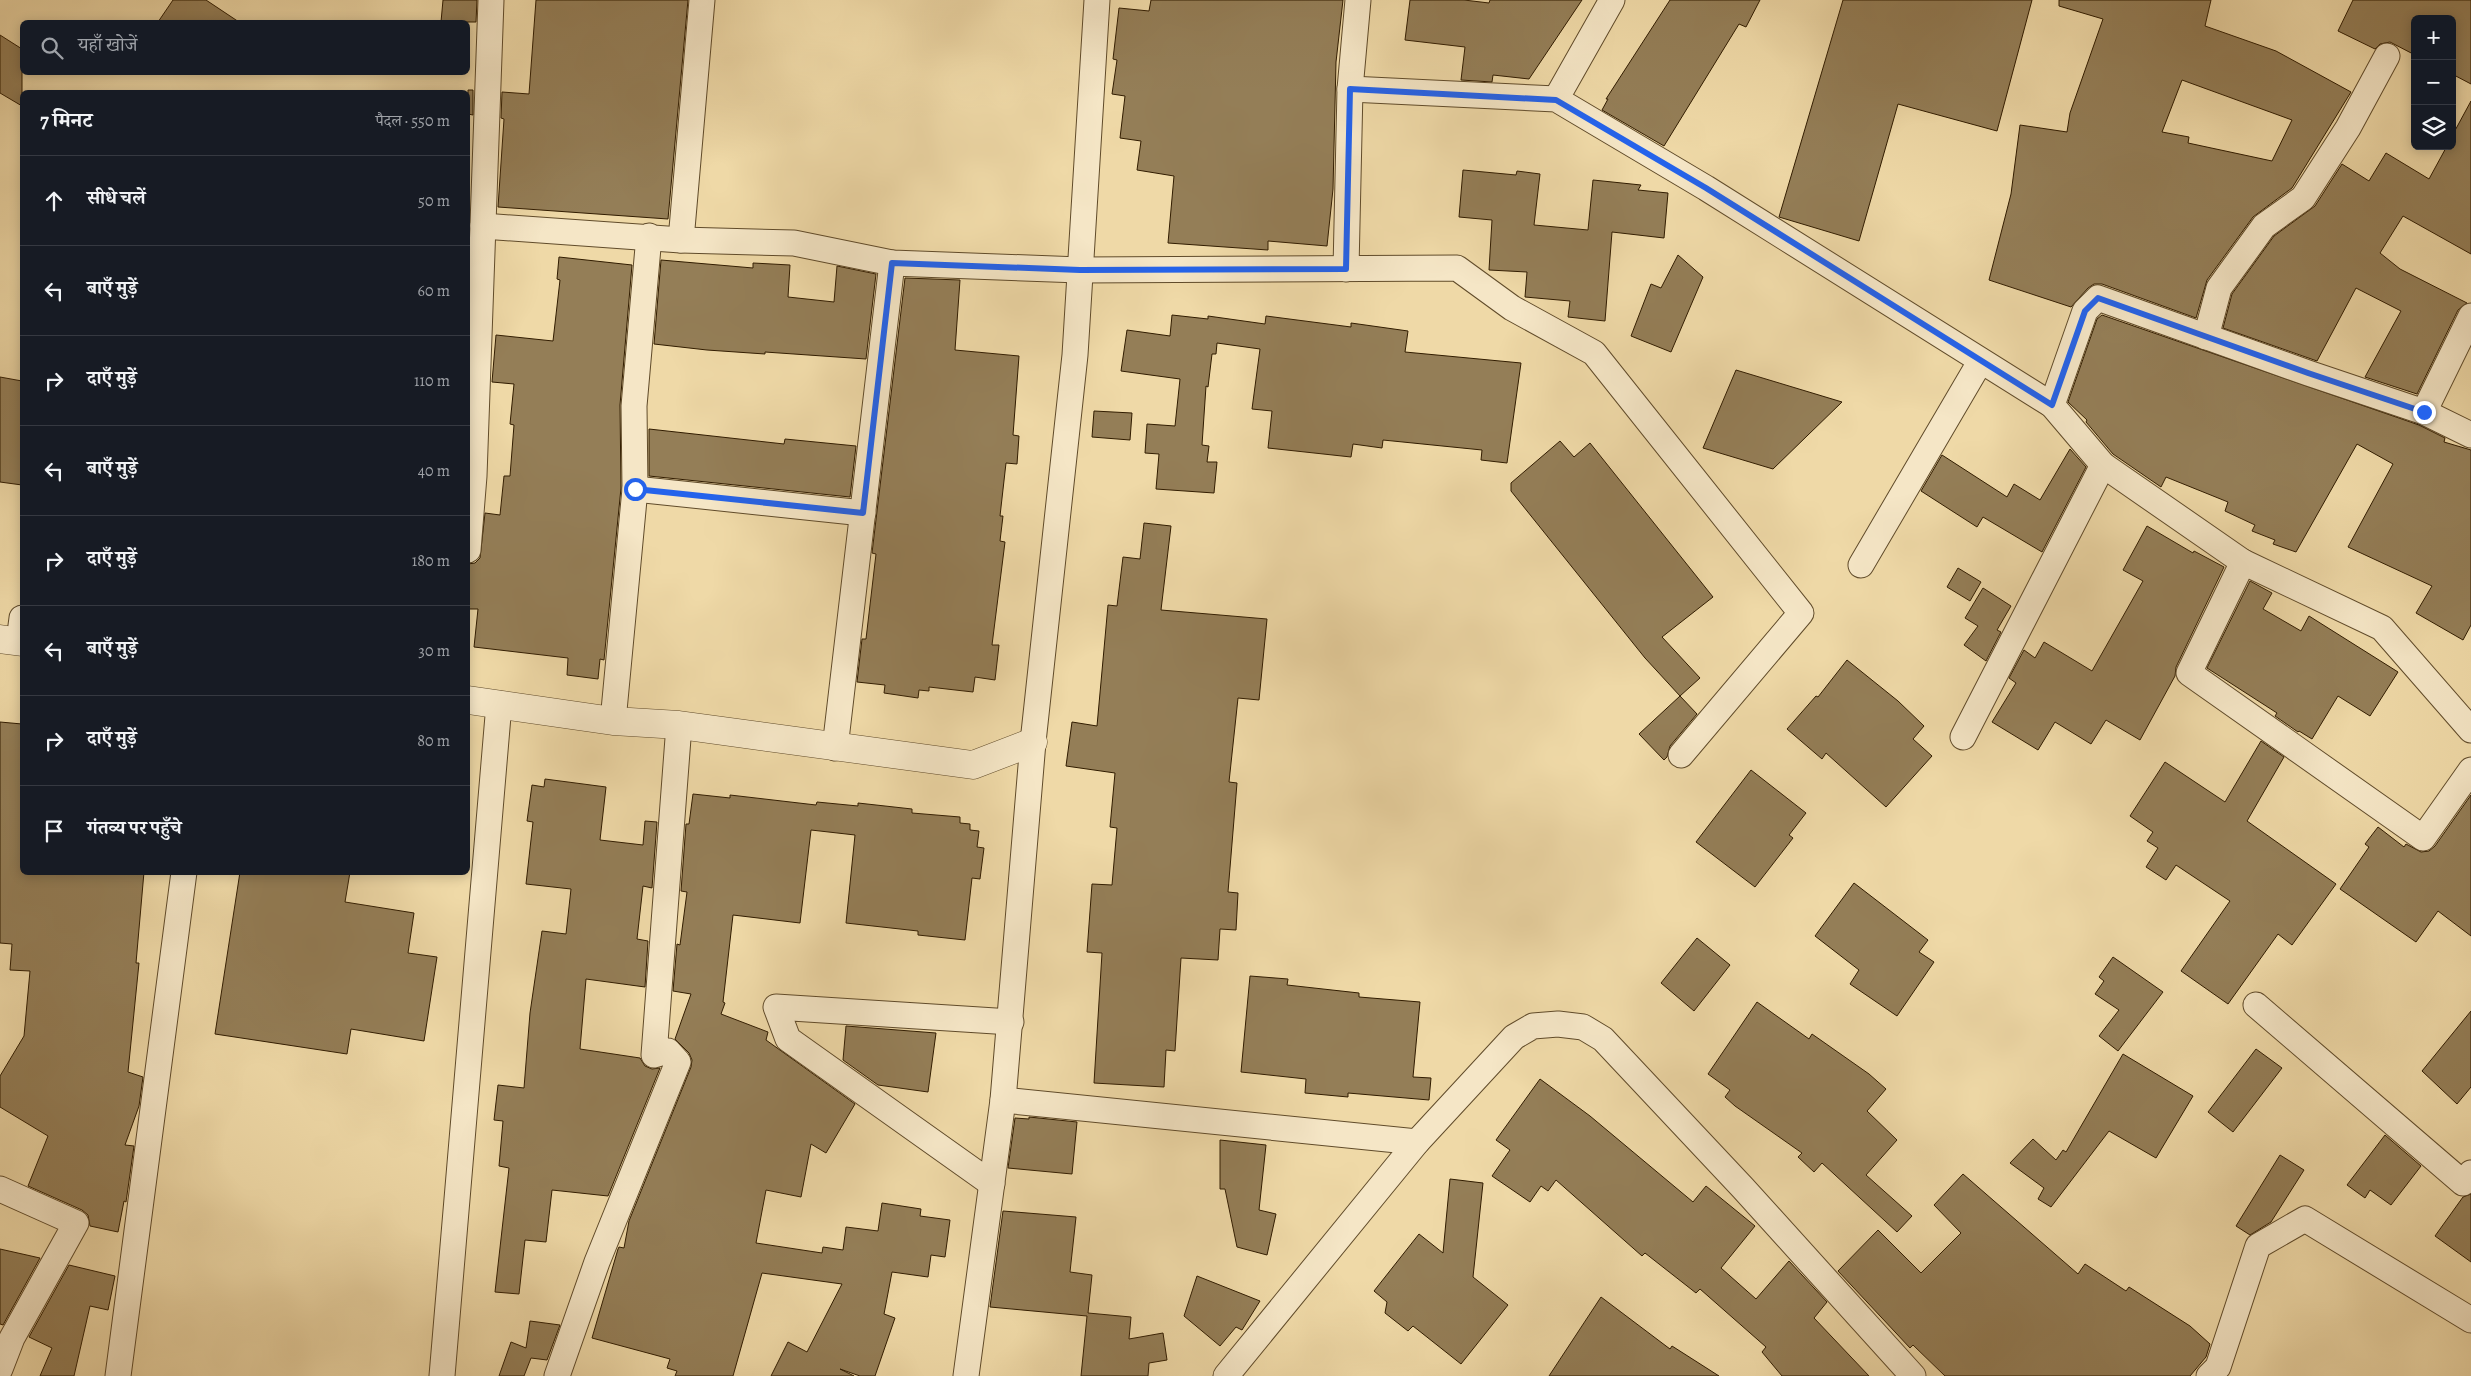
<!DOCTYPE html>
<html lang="hi">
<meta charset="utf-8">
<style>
body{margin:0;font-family:Alegreya,"Noto Serif Devanagari",serif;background:#20242c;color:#f1f3f6}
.controls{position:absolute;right:15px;top:15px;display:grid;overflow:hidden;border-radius:8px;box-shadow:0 2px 12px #0003}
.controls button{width:45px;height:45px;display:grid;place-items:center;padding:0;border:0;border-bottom:1px solid #363941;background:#171b24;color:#f1f3f6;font:25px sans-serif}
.stop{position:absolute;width:15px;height:15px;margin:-11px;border:4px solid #2563eb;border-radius:50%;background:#fff}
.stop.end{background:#2563eb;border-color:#fff;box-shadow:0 1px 5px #0008}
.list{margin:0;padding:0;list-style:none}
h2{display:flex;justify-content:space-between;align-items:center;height:65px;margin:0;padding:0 20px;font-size:21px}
h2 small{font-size:16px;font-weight:400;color:#9ea1a6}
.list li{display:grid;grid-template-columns:32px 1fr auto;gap:15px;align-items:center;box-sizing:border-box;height:90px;padding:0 20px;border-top:1px solid #363941}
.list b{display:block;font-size:19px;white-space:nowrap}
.list em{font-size:16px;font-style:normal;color:#9ea1a6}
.icon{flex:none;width:28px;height:28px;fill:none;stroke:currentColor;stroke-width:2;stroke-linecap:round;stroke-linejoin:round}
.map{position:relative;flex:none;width:2471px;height:1376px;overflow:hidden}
.search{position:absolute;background:#171b24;box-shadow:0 2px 12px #0003;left:20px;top:20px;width:450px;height:55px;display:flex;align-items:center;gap:12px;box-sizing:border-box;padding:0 18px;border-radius:8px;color:#9ea1a6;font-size:19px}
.panel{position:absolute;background:#171b24;box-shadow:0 2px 12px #0003;left:20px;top:90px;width:450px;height:785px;border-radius:8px}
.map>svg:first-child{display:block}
.building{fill:#947e57;stroke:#311c00;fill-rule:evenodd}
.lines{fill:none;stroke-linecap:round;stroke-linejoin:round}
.minor-casing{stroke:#604b2a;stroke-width:27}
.tertiary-casing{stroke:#604b2a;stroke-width:29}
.minor{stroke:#f5e6c6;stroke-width:25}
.tertiary{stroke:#f5e6c6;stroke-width:28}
.route{stroke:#2563eb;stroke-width:6}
</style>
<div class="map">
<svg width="2471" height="1376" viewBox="0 0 2471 1376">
<rect width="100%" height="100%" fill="#efd9a7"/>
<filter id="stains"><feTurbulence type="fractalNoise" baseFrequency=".004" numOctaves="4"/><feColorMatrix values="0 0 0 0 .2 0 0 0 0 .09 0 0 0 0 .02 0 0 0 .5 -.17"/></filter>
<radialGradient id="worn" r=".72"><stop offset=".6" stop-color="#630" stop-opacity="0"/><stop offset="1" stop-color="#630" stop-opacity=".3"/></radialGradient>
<!-- building -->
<g class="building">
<path d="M 173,0 L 206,0 L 239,22 L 158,22 Z"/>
<path d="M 443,0 L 477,0 L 476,22 L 441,22 Z"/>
<path d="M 536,0 L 688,0 L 668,219 L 498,207 L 504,119 L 501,118 L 502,92 L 529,94 Z"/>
<path d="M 1151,0 L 1343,0 L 1336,62 L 1333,189 L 1327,246 L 1268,241 L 1268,250 L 1168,243 L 1174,176 L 1137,170 L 1141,141 L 1120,138 L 1125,96 L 1112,94 L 1117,60 L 1113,59 L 1119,8 L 1149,11 Z"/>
<path d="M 1410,0 L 1464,0 L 1489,3 L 1490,0 L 1582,0 L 1529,79 L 1493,75 L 1492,82 L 1461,80 L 1465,47 L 1405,40 Z"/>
<path d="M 1670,0 L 1760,0 L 1746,27 L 1739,24 L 1664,146 L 1602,110 L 1608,99 L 1606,99 Z"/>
<path d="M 1843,0 L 2032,0 L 1997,131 L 1898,104 L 1859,241 L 1779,217 Z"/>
<path d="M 2059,0 L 2211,0 L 2205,26 L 2276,51 L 2351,92 L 2292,188 L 2253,217 L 2207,280 L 2196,318 L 2102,284 L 2094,284 L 2088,288 L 2071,307 L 1989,280 L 2011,194 L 2020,125 L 2067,132 L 2070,113 L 2103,19 L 2059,6 ZM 2182,80 L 2292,120 L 2272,161 L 2188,143 L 2189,137 L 2162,132 Z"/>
<path d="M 2353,0 L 2471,0 L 2471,84 L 2452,74 L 2452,19 L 2415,19 L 2415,55 L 2390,42 L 2380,44 L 2375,49 L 2338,31 Z"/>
<path d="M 0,35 L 22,49 L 22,106 L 0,93 Z"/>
<path d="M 468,90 L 473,90 L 473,115 L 468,114 Z"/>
<path d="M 2471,101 L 2471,254 L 2403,216 L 2380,253 L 2400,269 L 2467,303 L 2458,310 L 2417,394 L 2365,377 L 2401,311 L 2356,288 L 2317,361 L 2223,328 L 2232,294 L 2274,236 L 2315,206 L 2342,164 L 2369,181 L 2386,153 L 2429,179 L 2447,146 L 2452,146 L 2452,136 Z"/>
<path d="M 1463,170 L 1516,175 L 1517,171 L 1540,174 L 1534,225 L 1588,230 L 1593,180 L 1641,185 L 1638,190 L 1668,193 L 1664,238 L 1612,232 L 1605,321 L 1568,317 L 1570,301 L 1525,297 L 1527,272 L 1489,270 L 1492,220 L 1459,217 Z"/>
<path d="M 1678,255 L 1703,277 L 1671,352 L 1631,336 L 1651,284 L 1661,288 Z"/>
<path d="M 559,257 L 632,265 L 620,405 L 621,488 L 604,660 L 600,659 L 598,679 L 567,675 L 568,658 L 474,647 L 478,609 L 468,609 L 468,564 L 475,563 L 480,558 L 485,513 L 500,515 L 504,476 L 510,476 L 514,425 L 510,424 L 514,384 L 492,382 L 496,335 L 553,341 L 560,280 L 557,279 Z"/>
<path d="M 661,260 L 753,268 L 753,263 L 790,265 L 788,297 L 834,302 L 837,266 L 876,274 L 866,359 L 765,352 L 765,354 L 707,350 L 654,344 Z"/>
<path d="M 905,278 L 960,280 L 955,350 L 1019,356 L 1013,435 L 1019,436 L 1017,464 L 1006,463 L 1000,516 L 1003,516 L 1000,541 L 1005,542 L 992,645 L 999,645 L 995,680 L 975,677 L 973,692 L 929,687 L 929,691 L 919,690 L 918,698 L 884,693 L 885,685 L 857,682 L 862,639 L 866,639 L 876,554 L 872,553 Z"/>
<path d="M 1172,315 L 1208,319 L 1208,316 L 1265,324 L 1266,316 L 1351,327 L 1351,323 L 1408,331 L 1405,352 L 1521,363 L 1507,463 L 1481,460 L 1482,450 L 1383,440 L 1382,448 L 1353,444 L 1351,457 L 1268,448 L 1272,411 L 1252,409 L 1260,349 L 1217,343 L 1216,354 L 1212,354 L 1208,387 L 1206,386 L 1202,445 L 1209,446 L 1207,462 L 1217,462 L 1214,493 L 1156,489 L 1159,454 L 1145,453 L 1147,424 L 1175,426 L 1180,379 L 1121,371 L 1127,330 L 1170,336 Z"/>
<path d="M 2102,315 L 2419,425 L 2445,438 L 2444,442 L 2471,450 L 2471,625 L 2463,640 L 2416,613 L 2432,586 L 2348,547 L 2393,464 L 2357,444 L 2296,552 L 2273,544 L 2275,540 L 2252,531 L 2255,525 L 2225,511 L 2228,502 L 2166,477 L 2161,487 L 2113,454 L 2086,422 L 2087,420 L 2068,402 L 2097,319 Z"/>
<path d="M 1736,370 L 1842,402 L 1773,469 L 1703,448 Z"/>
<path d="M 0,377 L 22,381 L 22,485 L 0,482 Z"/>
<path d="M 1094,411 L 1132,413 L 1130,440 L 1092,437 Z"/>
<path d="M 649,429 L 784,444 L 785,439 L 856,446 L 850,497 L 649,476 Z"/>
<path d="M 1560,441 L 1574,457 L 1590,443 L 1713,597 L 1662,637 L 1700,678 L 1680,696 L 1645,658 L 1511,491 L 1511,483 Z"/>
<path d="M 2070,449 L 2086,467 L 2042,552 L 1983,517 L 1977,527 L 1921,491 L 1942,455 L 2007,497 L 2014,484 L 2040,500 Z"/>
<path d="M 1144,523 L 1171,526 L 1161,610 L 1267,619 L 1259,700 L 1238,698 L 1229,782 L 1237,783 L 1228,892 L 1238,893 L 1236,930 L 1220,929 L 1218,960 L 1181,958 L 1175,1051 L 1166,1050 L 1164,1087 L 1094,1083 L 1102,953 L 1087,952 L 1092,884 L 1112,885 L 1117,828 L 1110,827 L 1115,773 L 1066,766 L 1072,722 L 1097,726 L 1108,605 L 1117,606 L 1123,557 L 1140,559 Z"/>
<path d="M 2147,526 L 2193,553 L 2194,551 L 2224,567 L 2176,667 L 2175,676 L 2140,740 L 2106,720 L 2091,744 L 2055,722 L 2038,750 L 1992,722 L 2016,683 L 2009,678 L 2024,650 L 2035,658 L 2044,642 L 2092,671 L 2143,581 L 2123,570 Z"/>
<path d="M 1958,568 L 1981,582 L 1970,601 L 1947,587 Z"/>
<path d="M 2250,581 L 2272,593 L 2263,609 L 2301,631 L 2309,616 L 2398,672 L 2370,716 L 2338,696 L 2312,739 L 2299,731 L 2298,732 L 2275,716 L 2277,713 L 2207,668 Z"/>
<path d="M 1983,588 L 2011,606 L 1997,630 L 2001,632 L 1986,661 L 1964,645 L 1978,626 L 1965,618 Z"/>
<path d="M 1847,660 L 1898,701 L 1924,726 L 1913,739 L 1932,756 L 1886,807 L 1826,753 L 1822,759 L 1787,729 L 1816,696 L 1818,697 Z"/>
<path d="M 1680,696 L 1697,714 L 1670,746 L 1667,757 L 1664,760 L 1639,734 Z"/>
<path d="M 0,722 L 22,724 L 22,872 L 144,872 L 136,963 L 139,963 L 128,1072 L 143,1077 L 139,1106 L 125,1145 L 134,1146 L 126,1202 L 124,1201 L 118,1232 L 90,1226 L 88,1215 L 82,1210 L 28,1186 L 48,1136 L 0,1107 L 0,1076 L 24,1036 L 30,971 L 10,970 L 12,944 L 0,943 Z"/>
<path d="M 2261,741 L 2284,757 L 2247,821 L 2336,884 L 2292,945 L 2278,934 L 2228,1004 L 2181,971 L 2230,901 L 2176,865 L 2166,880 L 2146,867 L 2158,848 L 2147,841 L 2153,832 L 2130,816 L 2165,762 L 2225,802 Z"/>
<path d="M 1751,770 L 1806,813 L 1789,835 L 1793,838 L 1755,887 L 1696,842 Z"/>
<path d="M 545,779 L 606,787 L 600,840 L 643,845 L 645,821 L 657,822 L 652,888 L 643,886 L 637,939 L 648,941 L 645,987 L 586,979 L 580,1049 L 640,1058 L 645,1066 L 652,1069 L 660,1068 L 608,1196 L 552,1190 L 546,1242 L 525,1240 L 519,1294 L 495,1292 L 509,1168 L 499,1166 L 503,1121 L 494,1120 L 498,1085 L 524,1088 L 530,1013 L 542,931 L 566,934 L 571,889 L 526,884 L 533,822 L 527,821 L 532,785 L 544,787 Z"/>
<path d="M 693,794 L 730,798 L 730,795 L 816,805 L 817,802 L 858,806 L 858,803 L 912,809 L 912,813 L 960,817 L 960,823 L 970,824 L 970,830 L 979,831 L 977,847 L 984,848 L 980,879 L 972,878 L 965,940 L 918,935 L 918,931 L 846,923 L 855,835 L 811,830 L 800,923 L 733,915 L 723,1002 L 725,1003 L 721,1014 L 768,1032 L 766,1040 L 855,1104 L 826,1153 L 811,1144 L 801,1197 L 766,1190 L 756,1243 L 822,1253 L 823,1247 L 843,1250 L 846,1227 L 878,1231 L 882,1203 L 921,1209 L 920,1216 L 950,1220 L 945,1257 L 931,1255 L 928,1277 L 892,1272 L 884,1314 L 895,1318 L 875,1376 L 860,1376 L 840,1369 L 854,1376 L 771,1376 L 788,1342 L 807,1352 L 842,1284 L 762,1273 L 733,1376 L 675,1376 L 677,1371 L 667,1368 L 670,1359 L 592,1338 L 618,1249 L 619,1247 L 624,1248 L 629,1221 L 691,1067 L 692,1060 L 689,1053 L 675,1039 L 691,994 L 673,991 L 677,944 L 680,945 L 687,892 L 681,891 L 686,824 L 689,824 Z"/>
<path d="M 2471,795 L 2471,936 L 2438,911 L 2416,942 L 2340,889 L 2369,847 L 2365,844 L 2378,827 L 2404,847 L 2406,844 L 2421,852 L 2429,851 L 2435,846 Z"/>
<path d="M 240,872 L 350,872 L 345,902 L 414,913 L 408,953 L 437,957 L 424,1041 L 351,1029 L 347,1054 L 215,1034 Z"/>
<path d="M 1854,883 L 1928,940 L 1919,952 L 1934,962 L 1897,1016 L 1850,984 L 1859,970 L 1815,936 Z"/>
<path d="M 1697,938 L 1730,965 L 1694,1011 L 1661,983 Z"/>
<path d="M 2113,957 L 2163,992 L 2118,1051 L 2099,1036 L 2119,1010 L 2095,994 L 2104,981 L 2099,977 Z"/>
<path d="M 1250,976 L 1288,979 L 1287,985 L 1359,993 L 1359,997 L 1420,1002 L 1413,1077 L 1431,1078 L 1429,1100 L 1348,1093 L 1348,1097 L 1305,1093 L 1306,1079 L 1241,1072 Z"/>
<path d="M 1757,1002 L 1809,1039 L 1812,1034 L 1869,1074 L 1886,1089 L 1867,1111 L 1897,1140 L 1866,1175 L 1912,1216 L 1897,1232 L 1822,1163 L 1814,1172 L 1798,1157 L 1802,1153 L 1735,1106 L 1725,1097 L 1730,1090 L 1708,1074 Z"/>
<path d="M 2471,1011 L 2471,1087 L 2457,1104 L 2422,1071 Z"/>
<path d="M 846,1026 L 936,1033 L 928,1092 L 878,1085 L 843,1060 Z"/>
<path d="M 2256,1049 L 2282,1068 L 2233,1132 L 2208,1112 Z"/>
<path d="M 2123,1054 L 2193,1096 L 2156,1158 L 2109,1131 L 2051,1207 L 2038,1199 L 2044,1188 L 2010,1163 L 2033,1139 L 2056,1160 L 2063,1150 L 2066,1152 Z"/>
<path d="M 1540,1079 L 1590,1116 L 1693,1202 L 1706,1186 L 1755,1226 L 1721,1268 L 1756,1299 L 1789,1261 L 1827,1302 L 1814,1318 L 1869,1376 L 1782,1376 L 1762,1352 L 1766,1347 L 1700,1289 L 1696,1293 L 1645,1253 L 1642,1256 L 1556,1180 L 1548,1191 L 1541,1186 L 1530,1202 L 1492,1176 L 1510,1150 L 1496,1140 Z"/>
<path d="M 1029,1117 L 1077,1122 L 1072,1174 L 1008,1168 L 1015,1118 L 1029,1119 Z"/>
<path d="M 2385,1135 L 2421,1166 L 2391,1205 L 2370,1190 L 2365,1198 L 2347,1185 Z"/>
<path d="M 1220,1140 L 1266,1145 L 1259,1210 L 1276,1214 L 1267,1255 L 1237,1247 L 1225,1189 L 1220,1189 Z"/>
<path d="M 2280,1155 L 2304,1170 L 2271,1222 L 2250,1235 L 2236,1226 Z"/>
<path d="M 1963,1174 L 2078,1274 L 2085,1264 L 2126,1291 L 2129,1287 L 2190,1326 L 2210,1344 L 2206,1357 L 2190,1376 L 1945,1376 L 1913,1345 L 1910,1348 L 1838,1271 L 1878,1230 L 1921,1273 L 1961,1233 L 1934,1205 Z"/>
<path d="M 1450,1179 L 1483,1183 L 1473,1277 L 1508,1305 L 1461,1364 L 1413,1326 L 1408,1331 L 1385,1313 L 1387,1302 L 1374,1291 L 1419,1234 L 1443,1253 Z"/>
<path d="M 2471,1194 L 2471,1262 L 2435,1236 L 2463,1197 Z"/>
<path d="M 1003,1211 L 1076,1217 L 1070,1272 L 1092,1275 L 1088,1313 L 1131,1317 L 1129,1339 L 1163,1333 L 1167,1360 L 1149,1363 L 1148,1376 L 1081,1376 L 1087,1316 L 990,1307 Z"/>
<path d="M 0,1249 L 40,1258 L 3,1325 L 0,1324 Z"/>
<path d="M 69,1265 L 115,1276 L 108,1310 L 90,1306 L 74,1376 L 40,1376 L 52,1348 L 29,1337 Z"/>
<path d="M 1197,1276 L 1260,1301 L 1242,1330 L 1236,1327 L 1220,1346 L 1184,1316 Z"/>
<path d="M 1601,1297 L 1670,1349 L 1672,1346 L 1719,1376 L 1549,1376 Z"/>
<path d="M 530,1321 L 560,1325 L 547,1360 L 531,1358 L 524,1376 L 499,1376 L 511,1342 L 526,1348 Z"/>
</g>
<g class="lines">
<!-- minor casing -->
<g class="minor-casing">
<g id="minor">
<path d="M 1350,89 L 1556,99 L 1706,188 L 2052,405 L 2103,465 L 2243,562 L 2382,628 L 2471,730"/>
<path d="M 1556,99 L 1612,0"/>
<path d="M 483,226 L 681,240 L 794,243 L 892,263 L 1080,270 L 1457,268 L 1512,308 L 1594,353 L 1801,613 L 1681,755"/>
<path d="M 681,240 L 702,0"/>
<path d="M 1346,269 L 1350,89 L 1358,0"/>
<path d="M 2206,337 L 2219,288 L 2264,226 L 2303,198 L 2348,128 L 2387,56"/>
<path d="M 2052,405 L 2085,311 L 2098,298 L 2308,373 L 2424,412 L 2471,435"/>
<path d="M 2424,412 L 2471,316"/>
<path d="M 635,489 L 863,513"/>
<path d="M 468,550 L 474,476 L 491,0"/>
<path d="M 2243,562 L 2189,673 L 2423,838 L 2471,770"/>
<path d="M 1861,565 L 1980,362"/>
<path d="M 19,641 L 22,618"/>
<path d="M 613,721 L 635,489 L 634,406 L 649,236"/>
<path d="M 1963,737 L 2103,465"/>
<path d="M 835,748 L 892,263"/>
<path d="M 2256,1005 L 2463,1183 L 2471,1173"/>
<path d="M 1003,1100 L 1417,1142"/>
<path d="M 992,1184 L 788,1039 L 776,1007 L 1011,1022"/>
<path d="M 0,1189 L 76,1223 L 12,1338 L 0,1369"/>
<path d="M 118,1376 L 184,872"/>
<path d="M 442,1376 L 499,704"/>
<path d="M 557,1376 L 597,1262 L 678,1062 L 668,1051 L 654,1055 L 679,725"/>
<path d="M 966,1376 L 1003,1100 L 1033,742 L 1075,355 L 1097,0"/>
<path d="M 1226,1376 L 1417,1142 L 1514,1037 L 1533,1026 L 1558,1024 L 1583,1027 L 1603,1039 L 1743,1188 L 1913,1376"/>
<path d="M 2209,1376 L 2218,1367 L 2258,1246 L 2305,1219 L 2471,1320"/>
</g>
</g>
<!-- tertiary casing -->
<g class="tertiary-casing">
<g id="tertiary">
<path d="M 0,639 L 22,642"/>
<path d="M 468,700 L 613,721 L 679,725 L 973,765 L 1033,742"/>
</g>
</g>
<!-- minor -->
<use href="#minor" class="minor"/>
<!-- tertiary -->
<use href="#tertiary" class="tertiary"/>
</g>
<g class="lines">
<!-- route -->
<path class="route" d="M 635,489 L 863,513 L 892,263 L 1080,270 L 1346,269 L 1350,89 L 1556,100 L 1706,188 L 2052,405 L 2085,311 L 2098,298 L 2308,373 L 2424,412"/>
</g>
<rect width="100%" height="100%" filter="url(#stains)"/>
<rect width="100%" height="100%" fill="url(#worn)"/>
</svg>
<div class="controls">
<button>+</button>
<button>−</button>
<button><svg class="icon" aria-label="layers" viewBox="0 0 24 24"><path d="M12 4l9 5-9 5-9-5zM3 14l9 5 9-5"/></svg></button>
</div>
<div class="stop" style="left:635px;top:489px"></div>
<div class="stop end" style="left:2424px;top:412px"></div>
<div class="search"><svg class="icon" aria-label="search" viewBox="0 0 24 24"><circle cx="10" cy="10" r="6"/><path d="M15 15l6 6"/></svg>यहाँ खोजें</div>
<section class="panel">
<h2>7 मिनट<small>पैदल · 550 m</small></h2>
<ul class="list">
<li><svg class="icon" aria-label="ahead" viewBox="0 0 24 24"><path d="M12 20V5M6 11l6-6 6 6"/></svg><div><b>सीधे चलें</b></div><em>50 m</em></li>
<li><svg class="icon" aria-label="left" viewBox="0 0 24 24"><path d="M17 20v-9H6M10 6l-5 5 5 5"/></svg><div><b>बाएँ मुड़ें</b></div><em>60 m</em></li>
<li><svg class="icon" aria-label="right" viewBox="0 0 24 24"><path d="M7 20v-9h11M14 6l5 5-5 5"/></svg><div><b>दाएँ मुड़ें</b></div><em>110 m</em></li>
<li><svg class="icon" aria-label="left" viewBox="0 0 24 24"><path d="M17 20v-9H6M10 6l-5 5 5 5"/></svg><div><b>बाएँ मुड़ें</b></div><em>40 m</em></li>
<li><svg class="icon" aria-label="right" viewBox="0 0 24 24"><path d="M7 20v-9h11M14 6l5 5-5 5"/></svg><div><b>दाएँ मुड़ें</b></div><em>180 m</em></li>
<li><svg class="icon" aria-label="left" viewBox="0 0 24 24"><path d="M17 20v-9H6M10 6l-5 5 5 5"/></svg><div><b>बाएँ मुड़ें</b></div><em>30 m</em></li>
<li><svg class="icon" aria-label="right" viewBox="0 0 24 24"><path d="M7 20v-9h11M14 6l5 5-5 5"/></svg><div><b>दाएँ मुड़ें</b></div><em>80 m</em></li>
<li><svg class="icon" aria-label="arrive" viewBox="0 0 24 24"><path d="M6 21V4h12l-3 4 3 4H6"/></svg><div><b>गंतव्य पर पहुँचे</b></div></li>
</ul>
</section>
</div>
